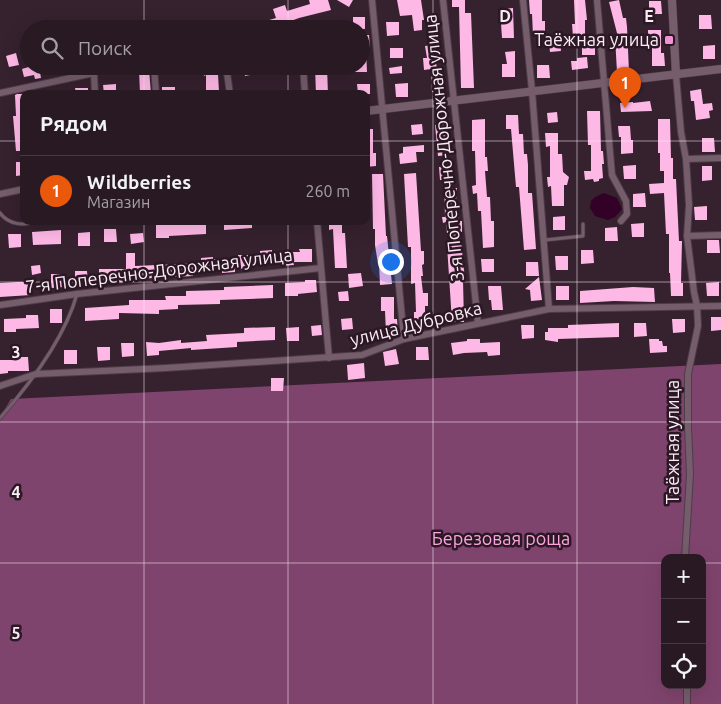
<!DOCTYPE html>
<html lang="ru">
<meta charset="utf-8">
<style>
body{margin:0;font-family:Ubuntu,sans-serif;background:#342630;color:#f1f3f6}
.controls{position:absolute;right:15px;bottom:15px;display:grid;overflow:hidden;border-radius:10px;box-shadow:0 5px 20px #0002}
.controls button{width:45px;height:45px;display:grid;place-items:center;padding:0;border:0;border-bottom:1px solid #443841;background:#281923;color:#f1f3f6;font:25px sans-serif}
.you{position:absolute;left:390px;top:261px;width:18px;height:18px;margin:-12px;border:4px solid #fff;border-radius:50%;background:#1a73e8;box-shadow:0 0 0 8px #1a73e833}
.badge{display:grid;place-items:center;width:32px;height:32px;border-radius:50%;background:#ea580c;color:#fff;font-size:16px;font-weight:700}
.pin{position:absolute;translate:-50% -41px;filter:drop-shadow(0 1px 2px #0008)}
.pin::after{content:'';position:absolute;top:26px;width:18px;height:15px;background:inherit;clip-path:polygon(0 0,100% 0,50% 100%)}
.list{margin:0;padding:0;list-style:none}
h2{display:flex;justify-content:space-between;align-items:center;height:65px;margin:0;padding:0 20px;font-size:21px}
h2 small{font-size:16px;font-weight:400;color:#a5a0a6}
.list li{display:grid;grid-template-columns:32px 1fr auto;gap:15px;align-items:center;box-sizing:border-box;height:70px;padding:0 20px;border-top:1px solid #443841}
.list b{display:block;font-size:19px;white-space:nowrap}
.list p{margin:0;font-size:16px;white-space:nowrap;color:#a5a0a6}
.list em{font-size:16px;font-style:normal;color:#a5a0a6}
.icon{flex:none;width:28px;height:28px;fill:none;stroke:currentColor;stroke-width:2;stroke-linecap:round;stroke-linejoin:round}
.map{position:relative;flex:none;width:721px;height:704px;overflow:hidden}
.search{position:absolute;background:#281923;box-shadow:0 5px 20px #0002;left:20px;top:20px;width:350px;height:55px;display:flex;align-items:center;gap:12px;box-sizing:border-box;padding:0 18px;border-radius:28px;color:#a5a0a6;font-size:19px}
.panel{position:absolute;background:#281923;box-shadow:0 5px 20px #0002;left:20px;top:90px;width:350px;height:135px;border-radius:10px}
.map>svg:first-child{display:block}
.forest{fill:#7f446d;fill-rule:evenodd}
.water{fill:#330027}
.building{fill:#feb8e6}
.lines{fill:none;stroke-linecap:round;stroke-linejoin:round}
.service-casing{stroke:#4e3c48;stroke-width:4.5}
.minor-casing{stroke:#4e3c48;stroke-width:8}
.tertiary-casing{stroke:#4e3c48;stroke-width:9}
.service{stroke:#755d6c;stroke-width:3}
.minor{stroke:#755d6c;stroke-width:6}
.tertiary{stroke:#755d6c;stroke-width:8}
.grid{fill:none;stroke:#faecf4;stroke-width:1;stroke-opacity:0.55}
.poi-dot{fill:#f391d5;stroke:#2c1825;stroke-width:2}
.labels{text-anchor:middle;stroke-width:5;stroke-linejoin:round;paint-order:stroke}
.poi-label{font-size:18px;fill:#faecf4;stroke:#2c1825;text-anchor:end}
.street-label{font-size:18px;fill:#faecf4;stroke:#2c1825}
.park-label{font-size:18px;fill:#fca3e0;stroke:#2c1825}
.grid-label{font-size:16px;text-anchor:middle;font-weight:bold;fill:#faecf4;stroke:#2c1825;stroke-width:5;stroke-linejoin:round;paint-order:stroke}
</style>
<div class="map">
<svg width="721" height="704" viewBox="0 0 721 704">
<rect width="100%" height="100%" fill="#36212f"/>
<!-- forest -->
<path class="forest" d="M 721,364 L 721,704 L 0,704 L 0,417 L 11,399 ZM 665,558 L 702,558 L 702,685 L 665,685 Z"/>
<!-- water -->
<path class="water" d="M 604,193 L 617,198 L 622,209 L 615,217 L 608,220 L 595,216 L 590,208 L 591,201 L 595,197 Z"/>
<!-- building -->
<g class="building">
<path d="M 309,0 L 328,0 L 331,10 L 299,18 L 269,29 L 245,29 L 245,27 L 276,18 L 273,9 L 285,5 L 287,11 L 310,4 Z"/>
<path d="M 337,0 L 353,0 L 349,7 Z"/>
<path d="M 397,0 L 421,0 L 424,20 L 422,20 L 422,30 L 414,31 L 412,15 L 400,16 Z"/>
<path d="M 452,0 L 465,0 L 465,13 L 471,13 L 474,88 L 461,88 L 459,7 L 452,7 Z"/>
<path d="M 529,0 L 542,0 L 542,21 L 545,21 L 545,35 L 533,35 L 532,14 L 530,14 Z"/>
<path d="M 574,0 L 585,0 L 587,20 L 585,20 L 585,37 L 573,37 L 572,24 L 575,24 Z"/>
<path d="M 619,0 L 623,18 L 626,18 L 627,27 L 629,72 L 617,72 L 615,37 L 618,37 L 609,2 Z"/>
<path d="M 649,1 L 661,1 L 662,14 L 649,14 Z"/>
<path d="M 513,8 L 514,38 L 502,38 L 500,9 Z"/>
<path d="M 699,15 L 711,15 L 712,29 L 699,29 Z"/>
<rect x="353" y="17" width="12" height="12"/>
<path d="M 386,22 L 399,22 L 399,35 L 387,36 Z"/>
<path d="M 648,30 L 661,30 L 661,53 L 664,53 L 665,66 L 652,66 L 652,44 L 648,44 Z"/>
<path d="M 361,35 L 369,35 L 370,48 L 366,48 L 367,72 L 354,72 L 354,66 L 361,66 Z"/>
<path d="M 595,41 L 595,55 L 582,55 L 582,42 Z"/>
<path d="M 560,42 L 561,51 L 550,52 L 549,43 Z"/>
<path d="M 434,45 L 438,78 L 444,78 L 444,92 L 432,92 L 431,69 L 424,70 L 423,58 L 427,58 L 425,46 Z"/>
<path d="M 715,45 L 715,59 L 703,59 L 703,46 Z"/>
<rect x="390" y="48" width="13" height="10"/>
<path d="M 515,51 L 515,77 L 502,77 L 502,64 L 507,64 L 505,52 Z"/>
<path d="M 16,53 L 19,65 L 9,67 L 6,56 Z"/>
<path d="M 587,57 L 588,68 L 572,70 L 571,61 L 577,61 L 577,58 Z"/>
<path d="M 537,65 L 549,65 L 550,78 L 537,78 Z"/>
<path d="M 32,66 L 47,66 L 48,71 L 40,72 L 41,78 L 35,79 L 34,75 L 24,77 L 22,69 Z"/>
<rect x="167" y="66" width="12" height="6"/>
<path d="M 202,66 L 221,66 L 222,73 L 218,74 L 219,92 L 206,93 L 206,75 L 204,76 Z"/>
<path d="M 244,66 L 254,66 L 255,74 L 245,76 Z"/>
<path d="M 266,66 L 283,66 L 284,70 L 266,72 Z"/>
<path d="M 402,66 L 402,73 L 390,74 L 389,68 Z"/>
<path d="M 315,67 L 327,67 L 328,94 L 316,94 Z"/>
<path d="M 139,69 L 149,69 L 151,94 L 140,94 Z"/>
<path d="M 408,83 L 408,97 L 396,97 L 395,84 Z"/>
<path d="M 116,84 L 116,94 L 104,94 L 103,85 Z"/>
<path d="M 357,84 L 370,84 L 370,94 L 358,94 Z"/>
<rect x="162" y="87" width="13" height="7"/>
<path d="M 75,88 L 88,88 L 88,94 L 76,94 Z"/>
<path d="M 701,89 L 703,104 L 712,103 L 713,110 L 709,111 L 710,118 L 696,120 L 694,101 L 691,101 L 690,91 Z"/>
<path d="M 17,94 L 24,94 L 24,151 L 16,151 L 13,116 L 16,116 L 15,95 Z"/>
<path d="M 650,101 L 652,111 L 621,112 L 620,103 L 633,102 L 633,103 Z"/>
<path d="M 587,111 L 600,111 L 601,151 L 603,151 L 604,164 L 602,164 L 603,178 L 599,179 L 599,181 L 594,182 L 593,179 L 585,180 L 584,171 L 591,171 L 591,145 L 588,145 Z"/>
<path d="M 557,112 L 558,122 L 548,123 L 547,113 Z"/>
<path d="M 506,115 L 518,115 L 519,134 L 523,134 L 524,154 L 527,154 L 528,165 L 528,193 L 532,193 L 536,249 L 524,250 L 519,187 L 516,187 L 511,129 L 506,129 Z"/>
<path d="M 485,119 L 485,157 L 487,157 L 488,171 L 485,171 L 487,197 L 490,197 L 491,221 L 494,221 L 494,247 L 483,248 L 481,211 L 478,211 L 477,193 L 473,194 L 472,186 L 476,185 L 475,151 L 472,151 L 472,120 Z"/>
<path d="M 658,119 L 670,119 L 671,158 L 673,158 L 673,179 L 676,179 L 679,241 L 682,241 L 681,283 L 683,283 L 683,296 L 671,296 L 670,273 L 669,273 L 669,234 L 666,234 L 664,193 L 650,194 L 649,184 L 664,183 L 664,171 L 660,171 L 660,153 L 658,153 Z"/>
<path d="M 422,124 L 423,134 L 412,135 L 411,125 Z"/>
<path d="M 447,124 L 450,155 L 438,156 L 435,125 Z"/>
<path d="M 618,126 L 630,126 L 631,140 L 633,140 L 633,153 L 621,154 L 621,137 L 619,137 Z"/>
<path d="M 366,129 L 373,129 L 373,153 L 376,153 L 376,166 L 366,167 Z"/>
<path d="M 545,133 L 558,133 L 558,154 L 562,154 L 563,172 L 569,177 L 567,185 L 564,185 L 564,206 L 552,206 L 551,186 L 548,187 L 547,177 L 550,177 L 550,146 L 546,147 Z"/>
<path d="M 702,138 L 714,138 L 715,152 L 702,152 Z"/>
<path d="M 424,145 L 424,152 L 416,152 L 417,162 L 400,164 L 399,154 L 403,153 L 403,147 Z"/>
<path d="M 16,162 L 24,162 L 24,175 L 16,176 Z"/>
<path d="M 636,165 L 636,179 L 624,179 L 623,166 Z"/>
<path d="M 452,166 L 452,188 L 457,188 L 456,201 L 459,221 L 462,221 L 462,232 L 460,232 L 465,280 L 463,280 L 464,322 L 452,322 L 447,245 L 451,244 L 450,233 L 447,233 L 446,222 L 443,223 L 442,217 L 445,217 L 444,180 L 440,180 L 439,167 Z"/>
<path d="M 702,166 L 712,166 L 712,180 L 702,181 Z"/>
<path d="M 416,173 L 421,251 L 424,251 L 424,264 L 422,265 L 423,276 L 421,276 L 423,293 L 428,293 L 428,306 L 425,306 L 425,321 L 414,321 L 414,312 L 416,312 L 415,283 L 411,284 L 411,247 L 408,247 L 404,174 Z"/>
<path d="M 372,174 L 383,174 L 386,236 L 387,236 L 392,284 L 380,285 L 379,264 L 378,264 L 375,245 L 375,229 L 373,229 Z"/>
<path d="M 645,193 L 646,207 L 633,207 L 633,194 Z"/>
<path d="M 707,206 L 707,220 L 695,220 L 694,207 Z"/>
<path d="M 565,216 L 565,230 L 553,230 L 553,217 Z"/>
<path d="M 206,221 L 206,234 L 169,236 L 169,238 L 156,238 L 156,225 L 174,224 L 174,222 Z"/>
<path d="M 224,221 L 252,221 L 252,228 L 224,230 Z"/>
<path d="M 329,221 L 342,221 L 342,233 L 345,233 L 347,268 L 335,268 L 333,229 L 329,230 Z"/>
<path d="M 644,223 L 644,237 L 632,237 L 631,224 Z"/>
<path d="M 617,227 L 618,241 L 605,241 L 605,228 Z"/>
<path d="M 104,229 L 116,229 L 117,242 L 104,242 Z"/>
<path d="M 61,230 L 61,244 L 33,245 L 32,232 Z"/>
<path d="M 90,232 L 90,246 L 78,246 L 78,233 Z"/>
<path d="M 143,233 L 144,242 L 131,244 L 130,234 Z"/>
<path d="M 8,234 L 21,234 L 21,247 L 9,248 Z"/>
<path d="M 707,240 L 719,240 L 720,253 L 707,253 Z"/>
<path d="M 299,249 L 312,249 L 312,262 L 293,262 L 294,265 L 281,266 L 281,264 L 251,264 L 251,268 L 235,269 L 235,272 L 222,273 L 222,270 L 193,271 L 193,276 L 134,279 L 134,282 L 99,283 L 99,269 L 126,269 L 126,253 L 135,253 L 135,266 L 201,263 L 201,258 L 213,257 L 213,259 L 238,259 L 238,255 L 260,255 L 260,251 L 272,250 L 272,252 L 300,252 Z"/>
<path d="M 581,250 L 593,250 L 594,263 L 581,264 Z"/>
<path d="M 555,256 L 568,256 L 568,270 L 556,270 Z"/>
<path d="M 481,259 L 494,259 L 494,272 L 482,272 Z"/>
<path d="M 526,262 L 538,262 L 539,276 L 526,276 Z"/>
<path d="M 40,265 L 41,273 L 32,275 L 31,266 Z"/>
<path d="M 75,271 L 87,271 L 88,284 L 75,285 Z"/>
<path d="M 361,273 L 363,286 L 349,288 L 348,274 Z"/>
<path d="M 51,274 L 64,274 L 64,287 L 51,288 Z"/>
<path d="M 539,277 L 542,300 L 531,301 L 530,290 L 525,289 Z"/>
<path d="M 305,280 L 316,280 L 317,292 L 298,294 L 298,296 L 285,296 L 285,283 L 305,282 Z"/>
<path d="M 18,282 L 31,282 L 31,295 L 0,297 L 0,283 Z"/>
<path d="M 719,282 L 719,296 L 707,296 L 706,283 Z"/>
<path d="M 273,285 L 273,298 L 220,300 L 220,304 L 178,305 L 178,309 L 159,310 L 159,314 L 119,313 L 119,319 L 85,321 L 85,308 L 129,305 L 129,300 L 166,300 L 165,296 L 186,296 L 186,291 L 224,290 L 224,287 Z"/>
<path d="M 488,286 L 501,286 L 503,310 L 492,310 L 491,300 L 489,300 Z"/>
<rect x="556" y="286" width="13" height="14"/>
<path d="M 633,287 L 654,288 L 655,302 L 614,301 L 580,303 L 580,291 Z"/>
<path d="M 348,291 L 349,301 L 339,301 L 338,292 Z"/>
<path d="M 381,297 L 394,297 L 394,319 L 397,319 L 398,333 L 386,333 L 385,311 L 381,311 Z"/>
<rect x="50" y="309" width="12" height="14"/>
<path d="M 26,315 L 38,315 L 39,328 L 16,329 L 16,332 L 4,332 L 4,319 L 26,318 Z"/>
<path d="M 711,317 L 721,317 L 721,330 L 711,331 Z"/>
<path d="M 352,318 L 353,329 L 342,330 L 341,319 Z"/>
<path d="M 672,319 L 685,319 L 685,332 L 673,333 Z"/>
<path d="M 619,323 L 619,337 L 558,339 L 558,342 L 545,340 L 545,332 L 548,332 L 548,328 L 568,328 L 568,325 Z"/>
<path d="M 634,323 L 646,323 L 647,336 L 634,337 Z"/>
<path d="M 321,325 L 322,335 L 312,336 L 311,326 Z"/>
<path d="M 521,325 L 534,325 L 534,338 L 522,339 Z"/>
<path d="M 275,327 L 275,340 L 237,342 L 237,347 L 191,350 L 191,348 L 159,351 L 159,355 L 147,356 L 146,342 L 159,343 L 181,340 L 181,343 L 207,341 L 206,335 L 244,333 L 244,328 Z"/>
<path d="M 299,327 L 299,341 L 287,341 L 286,328 Z"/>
<path d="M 467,339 L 480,339 L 480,343 L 500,342 L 500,355 L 488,356 L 487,352 L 464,353 L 453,355 L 451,343 L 467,341 Z"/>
<path d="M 649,339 L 659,339 L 659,341 L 662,341 L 663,346 L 667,346 L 667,352 L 650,353 Z"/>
<path d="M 121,343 L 134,343 L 134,356 L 122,357 Z"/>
<path d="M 97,347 L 110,347 L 110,360 L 98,361 Z"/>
<path d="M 416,347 L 428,347 L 429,360 L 416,360 Z"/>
<path d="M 396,349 L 399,364 L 385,366 L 383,352 Z"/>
<rect x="64" y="350" width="13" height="14"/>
<path d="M 16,357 L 28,357 L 29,371 L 8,371 L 8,373 L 0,374 L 0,360 L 16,360 Z"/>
<path d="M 364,363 L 365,378 L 348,380 L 347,365 Z"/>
<path d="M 271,378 L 284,378 L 283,391 L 271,391 Z"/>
</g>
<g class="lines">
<!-- service casing -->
<g class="service-casing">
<g id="service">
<path d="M 303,29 L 326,22"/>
<path d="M 94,73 L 107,70"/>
<path d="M 283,94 L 290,92 L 299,94"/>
<path d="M 0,213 C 8,224 24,227 36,221"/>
<path d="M 545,240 L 583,236 L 583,224"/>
<path d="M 0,418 C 29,385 65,337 77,294"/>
</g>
</g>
<!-- minor casing -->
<g class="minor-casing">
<g id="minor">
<path d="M 372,0 L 404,339"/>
<path d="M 443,0 L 478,323"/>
<path d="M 523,0 L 532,91 L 549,309"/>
<path d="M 597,0 L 612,175 L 626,201 L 627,214 L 621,221"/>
<path d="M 154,66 L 156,94"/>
<path d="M 226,66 L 230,94"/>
<path d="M 303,66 L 305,94"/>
<path d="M 676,75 L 681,132 L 686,159 L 689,205 L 687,236 L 694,292 L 697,306 L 698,326 L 688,374 L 688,427 L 690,474 L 685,558"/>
<path d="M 0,93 L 94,73 L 95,94"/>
<path d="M 686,159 L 721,158"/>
<path d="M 0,194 L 24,189"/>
<path d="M 317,221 L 329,358"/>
<path d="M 687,236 L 721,235"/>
<path d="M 0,305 L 77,294 L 321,268"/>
<path d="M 0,386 L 36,374 L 166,368 L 362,355 L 404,339 L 549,309 L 721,306"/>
<path d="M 687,685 L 687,704"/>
</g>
</g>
<!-- tertiary casing -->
<g class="tertiary-casing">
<g id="tertiary">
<path d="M 672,0 L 676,75"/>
<path d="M 366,111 L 721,69"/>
</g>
</g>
<!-- service -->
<use href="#service" class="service"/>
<!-- minor -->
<use href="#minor" class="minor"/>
<!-- tertiary -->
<use href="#tertiary" class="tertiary"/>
</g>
<!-- grid -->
<path class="grid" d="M 144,0 L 144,29M 288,0 L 288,29M 433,0 L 433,704M 577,0 L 577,704M 144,66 L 144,94M 288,66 L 288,94M 0,141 L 24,141M 366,141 L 721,141M 144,221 L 144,704M 288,221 L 288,704M 0,282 L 721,282M 0,422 L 721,422M 0,563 L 665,563M 702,563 L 721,563"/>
<!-- markers -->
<rect class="poi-dot" x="664" y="35" width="10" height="10" rx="2.5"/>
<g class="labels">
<!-- poi labels -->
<g class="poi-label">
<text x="659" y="46">Таёжная улица</text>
</g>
<!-- street labels -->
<g class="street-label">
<text transform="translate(444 148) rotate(-96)" y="6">3-я Поперечно-Дорожная улица</text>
<text transform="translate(159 271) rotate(-7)" y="6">7-я Поперечно-Дорожная улица</text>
<text transform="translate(416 324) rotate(-14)" y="6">улица Дубровка</text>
<text transform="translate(673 442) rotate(-90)" y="6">Таёжная улица</text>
</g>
<!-- park labels -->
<g class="park-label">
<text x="501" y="545">Березовая роща</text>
</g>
</g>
<g class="grid-label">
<text x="505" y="22">D</text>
<text x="649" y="22">E</text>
<text x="16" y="358">3</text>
<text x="16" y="498">4</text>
<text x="16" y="639">5</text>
</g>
</svg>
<div class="controls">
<button>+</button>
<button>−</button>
<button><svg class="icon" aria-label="locate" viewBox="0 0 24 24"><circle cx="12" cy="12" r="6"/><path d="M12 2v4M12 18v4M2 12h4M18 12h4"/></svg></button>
</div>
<div class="you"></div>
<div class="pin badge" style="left:625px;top:108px">1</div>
<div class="search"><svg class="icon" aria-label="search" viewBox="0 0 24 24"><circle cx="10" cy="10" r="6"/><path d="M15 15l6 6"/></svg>Поиск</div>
<section class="panel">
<h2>Рядом<small></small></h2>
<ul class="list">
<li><span class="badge">1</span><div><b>Wildberries</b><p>Магазин</p></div><em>260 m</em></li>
</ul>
</section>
</div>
